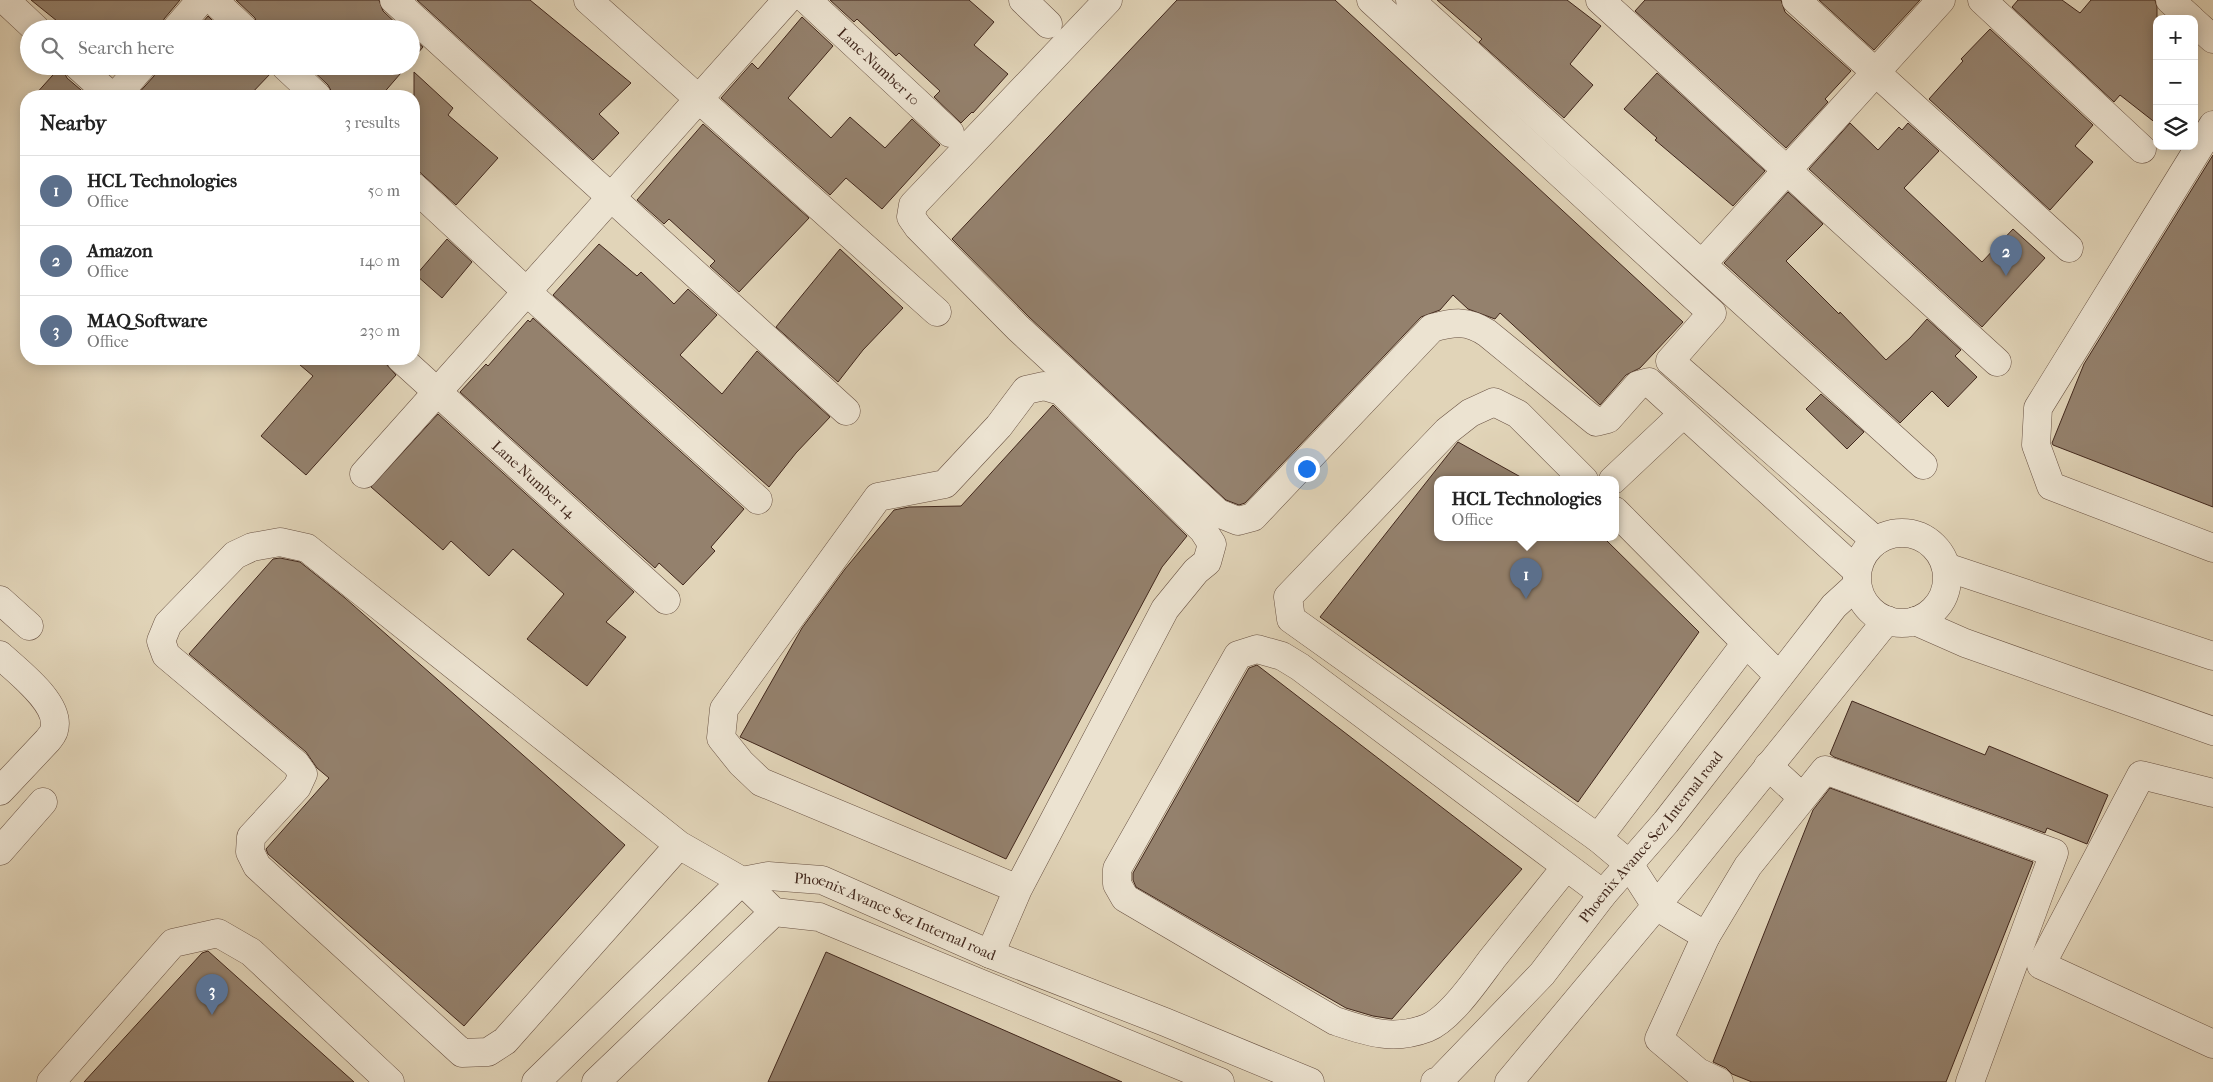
<!DOCTYPE html>
<meta charset="utf-8">
<style>
body{margin:0;font-family:"IM FELL French Canon",serif;background:#f6f6f6;color:#222}
.controls{position:absolute;right:15px;top:15px;display:grid;overflow:hidden;border-radius:10px;box-shadow:0 2px 12px #0003}
.controls button{width:45px;height:45px;display:grid;place-items:center;padding:0;border:0;border-bottom:1px solid #e0e0e0;background:#fff;color:#222;font:25px sans-serif}
.you{position:absolute;left:1306px;top:468px;width:18px;height:18px;margin:-12px;border:4px solid #fff;border-radius:50%;background:#1a73e8;box-shadow:0 0 0 8px #1a73e833}
.badge{display:grid;place-items:center;width:32px;height:32px;border-radius:50%;background:#8f2418;color:#fff;font-size:16px;font-weight:700}
.pin{position:absolute;translate:-50% -41px;filter:drop-shadow(0 1px 2px #0008)}
.pin::after{content:'';position:absolute;top:26px;width:18px;height:15px;background:inherit;clip-path:polygon(0 0,100% 0,50% 100%)}
.popup{position:absolute;left:1434px;top:476px;width:185px;height:65px;box-sizing:border-box;display:grid;place-content:center;border-radius:10px;background:#fff;filter:drop-shadow(0 1px 4px #0005);font-size:16px;white-space:nowrap;color:#767676}
.popup b{font-size:19px;color:#222}
.popup::after{content:'';position:absolute;left:50%;top:100%;margin-left:-10px;border:10px solid transparent;border-top-color:#fff}
.list{margin:0;padding:0;list-style:none}
h2{display:flex;justify-content:space-between;align-items:center;height:65px;margin:0;padding:0 20px;font-size:21px}
h2 small{font-size:16px;font-weight:400;color:#767676}
.list li{display:grid;grid-template-columns:32px 1fr auto;gap:15px;align-items:center;box-sizing:border-box;height:70px;padding:0 20px;border-top:1px solid #e0e0e0}
.list b{display:block;font-size:19px;white-space:nowrap}
.list p{margin:0;font-size:16px;white-space:nowrap;color:#767676}
.list em{font-size:16px;font-style:normal;color:#767676}
.icon{flex:none;width:28px;height:28px;fill:none;stroke:currentColor;stroke-width:2;stroke-linecap:round;stroke-linejoin:round}
.map{position:relative;flex:none;width:2213px;height:1082px;overflow:hidden}
.search{position:absolute;background:#fff;box-shadow:0 2px 12px #0003;left:20px;top:20px;width:400px;height:55px;display:flex;align-items:center;gap:12px;box-sizing:border-box;padding:0 18px;border-radius:28px;color:#767676;font-size:19px}
.panel{position:absolute;background:#fff;box-shadow:0 2px 12px #0003;left:20px;top:90px;width:400px;height:275px;border-radius:20px}
.map>svg:first-child{display:block}
.building{fill:#94816d;stroke:#41271c}
.lines{fill:none;stroke-linecap:round;stroke-linejoin:round}
.minor-casing{stroke:#695243;stroke-width:29}
.minor{stroke:#ece3d1;stroke-width:28}
.labels{text-anchor:middle;stroke-width:5;stroke-linejoin:round;paint-order:stroke}
.street-label{font-size:15px;fill:#41271c;stroke:#ece3d1}
</style>
<div class="map">
<svg width="2213" height="1082" viewBox="0 0 2213 1082">
<rect width="100%" height="100%" fill="#e1d4b8"/>
<filter id="stains"><feTurbulence type="fractalNoise" baseFrequency=".004" numOctaves="4"/><feColorMatrix values="0 0 0 0 .2 0 0 0 0 .09 0 0 0 0 .02 0 0 0 .5 -.17"/></filter>
<radialGradient id="worn" r=".72"><stop offset=".6" stop-color="#630" stop-opacity="0"/><stop offset="1" stop-color="#630" stop-opacity=".3"/></radialGradient>
<!-- building -->
<g class="building">
<path d="M 31,0 L 180,0 L 164,19 L 161,29 L 67,29 Z"/>
<path d="M 236,0 L 379,0 L 383,11 L 402,29 L 259,29 L 255,18 Z"/>
<path d="M 417,0 L 530,0 L 631,83 L 599,114 L 619,133 L 593,160 Z"/>
<path d="M 830,0 L 969,0 L 994,22 L 974,45 L 1008,74 L 973,113 L 972,112 L 961,123 L 934,97 L 940,91 L 899,53 L 896,56 L 857,19 L 854,22 Z"/>
<path d="M 1177,0 L 1335,0 L 1683,322 L 1640,368 L 1626,375 L 1600,405 L 1500,313 L 1495,319 L 1468,309 L 1453,295 L 1440,310 L 1421,317 L 1245,503 L 1239,505 L 1226,500 L 1029,317 L 952,239 Z"/>
<path d="M 1437,0 L 1567,0 L 1601,26 L 1570,64 L 1593,85 L 1564,118 L 1479,42 L 1482,39 Z"/>
<path d="M 1645,0 L 1781,0 L 1785,12 L 1851,71 L 1825,99 L 1828,102 L 1786,148 L 1635,11 Z"/>
<path d="M 1819,0 L 1920,0 L 1874,50 Z"/>
<path d="M 2018,0 L 2062,0 L 2080,13 L 2091,0 L 2155,0 L 2157,7 L 2157,124 L 2120,95 L 2114,102 L 2012,7 Z"/>
<path d="M 208,16 L 221,29 L 197,29 Z"/>
<path d="M 802,17 L 833,46 L 788,98 L 831,138 L 850,117 L 885,148 L 912,119 L 940,145 L 882,209 L 846,178 L 830,195 L 721,98 L 752,63 L 758,69 Z"/>
<path d="M 1990,29 L 2093,125 L 2075,146 L 2093,162 L 2050,210 L 1929,99 L 1963,61 L 1961,59 Z"/>
<path d="M 411,37 L 423,47 L 411,61 Z"/>
<path d="M 61,66 L 67,78 L 88,96 L 34,96 Z"/>
<path d="M 157,66 L 270,66 L 271,73 L 249,96 L 136,96 L 154,76 Z"/>
<path d="M 308,66 L 407,66 L 381,96 L 334,96 L 328,85 Z"/>
<path d="M 414,72 L 453,108 L 448,115 L 498,158 L 456,205 L 414,167 Z"/>
<path d="M 1657,73 L 1765,171 L 1733,206 L 1655,140 L 1657,138 L 1624,109 Z"/>
<path d="M 1850,123 L 1878,150 L 1899,127 L 1902,130 L 1908,123 L 1939,151 L 1904,188 L 1982,262 L 2013,229 L 2045,258 L 1982,327 L 1809,169 Z"/>
<path d="M 703,124 L 809,218 L 739,292 L 710,266 L 715,261 L 669,219 L 664,224 L 637,200 Z"/>
<path d="M 2213,155 L 2213,507 L 2053,445 L 2052,443 L 2084,364 Z"/>
<path d="M 1788,192 L 1823,224 L 1786,261 L 1839,314 L 1840,312 L 1886,360 L 1910,338 L 1927,319 L 1961,350 L 1955,356 L 1977,377 L 1948,407 L 1932,391 L 1900,423 L 1724,263 Z"/>
<path d="M 447,239 L 472,262 L 442,298 L 416,275 Z"/>
<path d="M 599,244 L 637,276 L 641,272 L 674,304 L 688,289 L 717,315 L 680,355 L 722,394 L 757,351 L 830,417 L 796,453 L 769,487 L 553,295 Z"/>
<path d="M 840,249 L 903,308 L 863,350 L 838,382 L 776,327 Z"/>
<path d="M 533,318 L 744,509 L 711,547 L 715,551 L 683,585 L 659,563 L 655,568 L 460,392 L 486,364 L 488,366 L 528,320 L 530,322 Z"/>
<path d="M 293,359 L 386,359 L 386,364 L 396,375 L 306,475 L 261,436 L 313,376 Z"/>
<path d="M 1821,394 L 1864,432 L 1847,449 L 1806,409 Z"/>
<path d="M 1053,405 L 1187,536 L 1162,567 L 1006,859 L 740,737 L 802,628 L 845,569 L 894,510 L 909,507 L 961,506 Z"/>
<path d="M 438,414 L 634,592 L 606,622 L 626,637 L 587,686 L 527,639 L 564,594 L 513,549 L 489,576 L 451,541 L 443,550 L 371,487 Z"/>
<path d="M 1458,442 L 1526,480 L 1437,480 L 1437,538 L 1604,538 L 1699,632 L 1578,802 L 1320,617 Z"/>
<path d="M 280,558 L 300,562 L 345,598 L 625,845 L 464,1026 L 268,854 L 266,849 L 329,778 L 317,768 L 306,752 L 189,654 L 273,559 Z"/>
<path d="M 1257,665 L 1522,869 L 1392,1019 L 1373,1016 L 1346,1008 L 1136,887 L 1133,880 L 1133,873 L 1249,668 Z"/>
<path d="M 1852,701 L 1985,755 L 1989,746 L 2108,795 L 2087,844 L 2047,828 L 2045,833 L 1834,757 L 1830,754 Z"/>
<path d="M 1830,788 L 2033,862 L 1946,1082 L 1752,1082 L 1732,1074 L 1726,1068 L 1713,1062 L 1813,810 Z"/>
<path d="M 208,951 L 354,1082 L 84,1082 L 202,953 Z"/>
<path d="M 826,952 L 1122,1082 L 768,1082 Z"/>
</g>
<g class="lines">
<!-- minor casing -->
<g class="minor-casing">
<g id="minor">
<path d="M 5,0 L 36,29"/>
<path d="M 213,0 L 244,29"/>
<path d="M 394,0 L 846,411"/>
<path d="M 588,0 L 937,312"/>
<path id="s1" d="M 807,0 L 950,133"/>
<path d="M 1023,0 L 1048,24"/>
<path d="M 1108,0 L 913,205 L 911,217 L 918,227 L 1018,328 L 1218,513 L 1238,521 L 1253,517 L 1432,328 C 1454,322 1467,320 1487,333 L 1596,422 L 1608,419 L 1638,385 L 1649,382 L 1857,571"/>
<path d="M 1371,0 L 1712,313 L 1670,361 L 1876,541"/>
<path d="M 1410,0 L 1923,465"/>
<path d="M 1600,0 L 1997,362"/>
<path d="M 1796,0 L 2069,248"/>
<path d="M 1982,0 L 2142,149"/>
<path d="M 2170,0 L 2191,19"/>
<path d="M 2194,22 L 2213,39"/>
<path d="M 176,29 L 201,0"/>
<path d="M 78,66 L 111,96"/>
<path d="M 285,66 L 317,96"/>
<path d="M 116,96 L 142,66"/>
<path d="M 2213,125 L 2038,408 L 2036,445 L 2051,486 L 2213,548"/>
<path d="M 414,187 L 527,292 L 758,500"/>
<path d="M 1702,264 L 1941,0"/>
<path id="s2" d="M 401,359 L 666,600"/>
<path d="M 364,474 L 787,0"/>
<path d="M 1584,480 L 1518,414 L 1494,402 L 1470,413 L 1447,431 L 1288,597 L 1291,619 L 1598,838 L 1629,864 L 1656,906 L 1706,936 L 1748,866 L 1825,770 L 2054,853 L 1970,1082"/>
<path d="M 1613,480 L 1683,414"/>
<circle cx="1902" cy="578" r="45"/>
<path d="M 1946,567 L 2213,656"/>
<path d="M 0,600 L 29,626"/>
<path d="M 1915,621 L 1965,643 L 2213,731"/>
<path d="M 1746,643 L 1779,676"/>
<path d="M 0,655 C 17,671 62,704 54,730 C 54,733 50,737 48,740 L 0,791"/>
<path d="M 1768,766 L 1802,797"/>
<path d="M 2213,793 L 2141,775 L 2041,965 L 2213,1044"/>
<path d="M 1598,838 L 1746,643 L 1615,511"/>
<path d="M 679,845 L 505,1041 L 488,1052 L 462,1053 L 257,866 L 250,852 L 251,837 L 297,787 L 303,774 L 296,764 L 166,655 L 161,641 L 168,624 L 235,555 L 252,547 L 280,542 L 307,548 L 679,845 L 742,881 L 774,912"/>
<path d="M 0,851 L 43,802"/>
<path d="M 1566,867 C 1541,898 1517,928 1492,959 C 1477,979 1450,1019 1427,1028 C 1393,1041 1368,1032 1335,1021 L 1125,898 L 1117,884 L 1117,869 L 1238,655 L 1257,649 L 1282,656 L 1300,667 L 1603,894"/>
<path d="M 1706,936 L 1659,1039 L 1698,1072 L 1719,1082"/>
<path d="M 990,954 L 1018,889 L 1165,609 L 1196,571 L 1207,562 L 1212,544 L 1203,530 L 1061,391 L 1044,386 L 1026,390 L 999,426 L 945,484 L 878,497 L 724,709 L 721,738 L 741,763 L 761,782 L 1018,889"/>
<path d="M 51,1082 L 173,943 L 218,933 L 251,952 L 390,1082"/>
<path id="s3" d="M 536,1082 L 742,881 L 768,876 L 822,880 L 990,954 L 1165,1022 L 1310,1082"/>
<path d="M 596,1082 L 774,912 L 819,917 L 1220,1082"/>
<path id="s4" d="M 1435,1082 L 1438,1082 L 1542,974 L 1603,894 L 1666,822 L 1834,606 L 1857,585"/>
<path d="M 1509,1082 L 1656,906 L 1887,620"/>
</g>
</g>
<!-- minor -->
<use href="#minor" class="minor"/>
</g>
<g class="labels">
<!-- street labels -->
<g class="street-label">
<text dy="5" stroke="none"><textPath href="#s1" startOffset="98">Lane Number 10</textPath></text>
<text dy="5" stroke="none"><textPath href="#s2" startOffset="179">Lane Number 14</textPath></text>
<text dy="5" stroke="none"><textPath href="#s4" startOffset="328">Phoenix Avance Sez Internal road</textPath></text>
<text dy="5" stroke="none"><textPath href="#s3" startOffset="449">Phoenix Avance Sez Internal road</textPath></text>
</g>
</g>
<rect width="100%" height="100%" filter="url(#stains)"/>
<rect width="100%" height="100%" fill="url(#worn)"/>
</svg>
<div class="controls">
<button>+</button>
<button>−</button>
<button><svg class="icon" aria-label="layers" viewBox="0 0 24 24"><path d="M12 4l9 5-9 5-9-5zM3 14l9 5 9-5"/></svg></button>
</div>
<div class="you"></div>
<div class="pin badge" style="left:1526px;top:599px;background:#5c6f8a">1</div>
<div class="popup"><b>HCL Technologies</b>Office</div>
<div class="pin badge" style="left:2006px;top:276px;background:#5c6f8a">2</div>
<div class="pin badge" style="left:212px;top:1015px;background:#5c6f8a">3</div>
<div class="search"><svg class="icon" aria-label="search" viewBox="0 0 24 24"><circle cx="10" cy="10" r="6"/><path d="M15 15l6 6"/></svg>Search here</div>
<section class="panel">
<h2>Nearby<small>3 results</small></h2>
<ul class="list">
<li><span class="badge" style="background:#5c6f8a">1</span><div><b>HCL Technologies</b><p>Office</p></div><em>50 m</em></li>
<li><span class="badge" style="background:#5c6f8a">2</span><div><b>Amazon</b><p>Office</p></div><em>140 m</em></li>
<li><span class="badge" style="background:#5c6f8a">3</span><div><b>MAQ Software</b><p>Office</p></div><em>230 m</em></li>
</ul>
</section>
</div>
